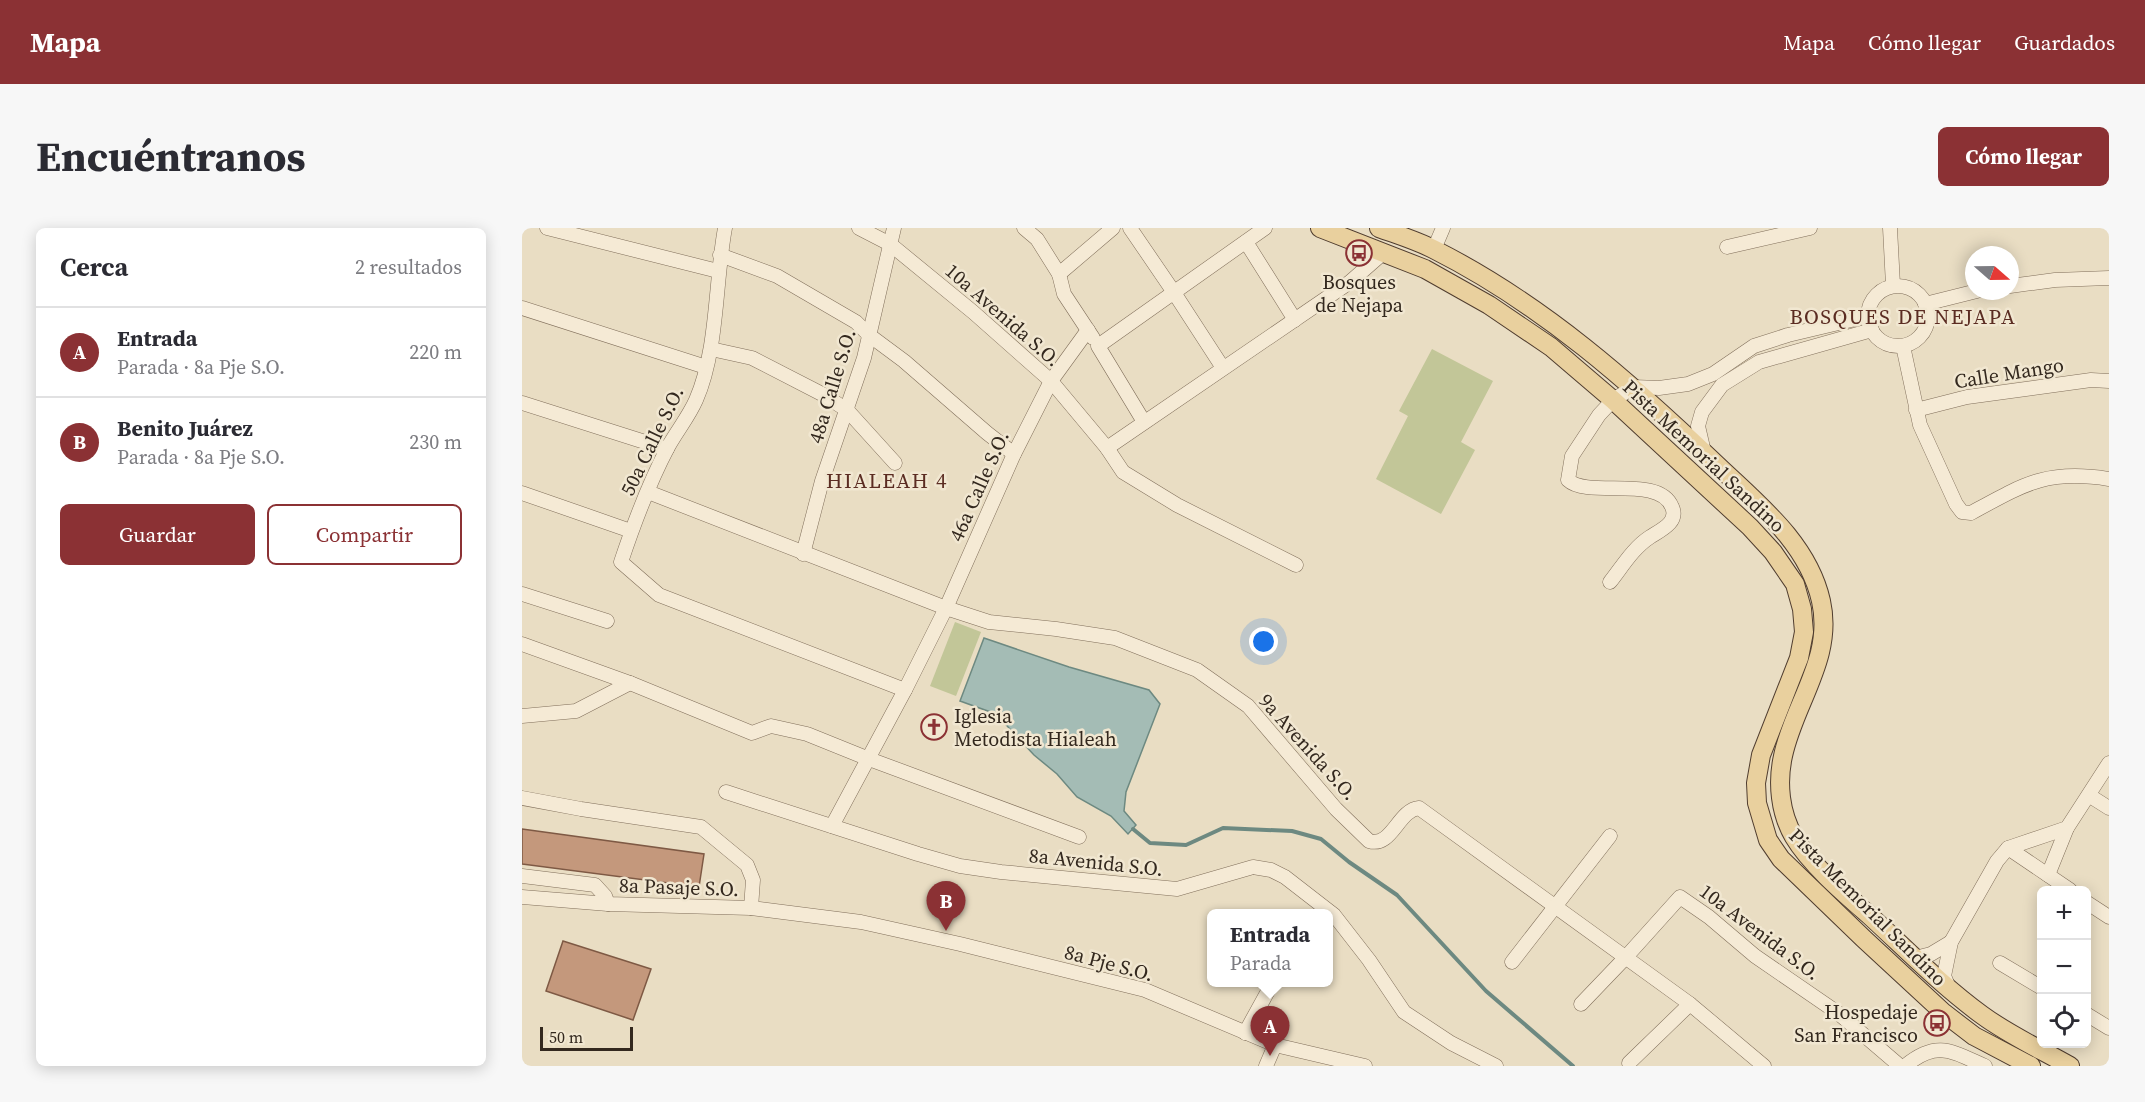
<!DOCTYPE html>
<html lang="es">
<meta charset="utf-8">
<style>
body{margin:0;font-family:"Source Serif 4",serif;background:#f7f7f7;color:#2b2b33}
.controls{position:absolute;right:18px;bottom:18px;display:grid;overflow:hidden;border-radius:9px;box-shadow:0 3px 15px #0003}
.controls button{width:54px;height:54px;display:grid;place-items:center;padding:0;border:0;border-bottom:2px solid #e1e1e2;background:#fff;color:#2b2b33;font:30px sans-serif}
.compass{position:absolute;left:1443px;top:18px;width:54px;height:54px;border-radius:50%;background:#fff;box-shadow:0 3px 15px #0003;rotate:110deg}
.scale{position:absolute;left:18px;bottom:15px;width:93px;box-sizing:border-box;padding-left:6px;border:3px solid #33281e;border-top:0;font-size:16px;line-height:21px;white-space:nowrap;color:#33281e;-webkit-text-stroke:4px #f1e7d1;paint-order:stroke}
.you{position:absolute;left:742px;top:414px;width:21px;height:21px;margin:-15px;border:4px solid #fff;border-radius:50%;background:#1a73e8;box-shadow:0 0 0 9px #1a73e833}
.badge{display:grid;place-items:center;width:39px;height:39px;border-radius:50%;background:#8b3134;color:#fff;font-size:20px;font-weight:700}
.pin{position:absolute;translate:-50% -50px;filter:drop-shadow(0 2px 3px #0008)}
.pin::after{content:'';position:absolute;top:32px;width:21px;height:18px;background:inherit;clip-path:polygon(0 0,100% 0,50% 100%)}
.popup{position:absolute;left:685px;top:681px;width:126px;height:78px;box-sizing:border-box;display:grid;place-content:center;border-radius:9px;background:#fff;filter:drop-shadow(0 2px 4px #0005);font-size:20px;white-space:nowrap;color:#7c7c81}
.popup b{font-size:22px;color:#2b2b33}
.popup::after{content:'';position:absolute;left:50%;top:100%;margin-left:-12px;border:12px solid transparent;border-top-color:#fff}
.list{margin:0;padding:0;list-style:none}
h2{display:flex;justify-content:space-between;align-items:center;height:78px;margin:0;padding:0 24px;font-size:26px}
h2 small{font-size:20px;font-weight:400;color:#7c7c81}
.list li{display:grid;grid-template-columns:39px 1fr auto;gap:18px;align-items:center;box-sizing:border-box;height:90px;padding:0 24px;border-top:2px solid #e1e1e2}
.list b{display:block;font-size:22px;white-space:nowrap}
.list p{margin:0;font-size:20px;white-space:nowrap;color:#7c7c81}
.list em{font-size:20px;font-style:normal;color:#7c7c81}
.actions{display:flex;gap:12px;padding:18px 24px}
.actions a{flex:1;padding:14px 0;border:2px solid #8b3134;border-radius:9px;text-align:center;font-size:21px;color:#8b3134}
.actions .main{background:#8b3134;color:#fff}
.icon{flex:none;width:33px;height:33px;fill:none;stroke:currentColor;stroke-width:2;stroke-linecap:round;stroke-linejoin:round}
.map{position:relative;flex:none;width:1587px;height:838px;overflow:hidden;border-radius:9px}
header{display:flex;align-items:center;gap:36px;box-sizing:border-box;height:84px;padding:0 30px;background:#8b3134;color:#fff}
header strong{font-size:28px}
nav{display:flex;gap:33px;margin-inline-start:auto;font-size:21px}
.intro{display:flex;align-items:center;justify-content:space-between;box-sizing:border-box;height:144px;padding:0 36px}
h1{margin:0;font-size:42px}
.button{padding:15px 27px;border-radius:9px;background:#8b3134;color:#fff;font-size:21px;font-weight:700}
main{display:flex;gap:36px;padding:0 36px}
aside{flex:1;background:#fff;border-radius:9px;box-shadow:0 3px 15px #0003}
.map>svg:first-child{display:block}
.green{fill:#c2c698}
.water{fill:#a4bcb5;stroke:#6d8981;stroke-width:1.5}
.lines{fill:none;stroke-linecap:round;stroke-linejoin:round}
.stream{stroke:#6d8981;stroke-width:4}
.building{fill:#c4987c;stroke:#7e5944;stroke-width:1.5}
.minor-casing{stroke:#816f5b;stroke-width:15}
.major-casing{stroke:#503d2f;stroke-width:20}
.minor{stroke:#f5ead5;stroke-width:14}
.major{stroke:#e9d09e;stroke-width:18}
.labels{text-anchor:middle;stroke-width:5;stroke-linejoin:round;paint-order:stroke}
.poi-label{font-size:20px;fill:#33281e;stroke:#f1e7d1}
.street-label{font-size:20px;fill:#33281e;stroke:#f1e7d1}
.neighbourhood-label{font-size:21px;letter-spacing:1.5px;fill:#5b2c22;stroke:#f1e7d1}
</style>
<header>
<strong>Mapa</strong>
<nav><a>Mapa</a><a>Cómo llegar</a><a>Guardados</a></nav>
</header>
<div class="intro"><h1>Encuéntranos</h1><a class="button">Cómo llegar</a></div>
<main>
<aside>
<h2>Cerca<small>2 resultados</small></h2>
<ul class="list">
<li><span class="badge">A</span><div><b>Entrada</b><p>Parada · 8a Pje S.O.</p></div><em>220 m</em></li>
<li><span class="badge">B</span><div><b>Benito Juárez</b><p>Parada · 8a Pje S.O.</p></div><em>230 m</em></li>
</ul>
<div class="actions"><a class="main">Guardar</a><a>Compartir</a></div>
</aside>
<div class="map">
<svg width="1587" height="838" viewBox="0 0 1587 838">
<rect width="100%" height="100%" fill="#e9ddc3"/>
<!-- green -->
<g class="green">
<path d="M 910,121 L 971,153 L 939,214 L 953,222 L 919,286 L 854,251 L 886,188 L 877,183 Z"/>
<path d="M 433,394 L 459,404 L 434,468 L 408,458 Z"/>
</g>
<!-- water -->
<path class="water" d="M 462,410 L 547,439 L 627,462 L 638,476 L 604,564 L 602,583 L 614,597 L 606,606 L 589,588 L 555,569 L 535,546 L 512,527 L 474,486 L 438,473 Z"/>
<g class="lines">
<!-- stream -->
<path class="stream" d="M 611,601 L 628,615 L 664,617 L 701,600 L 770,603 L 799,611 L 827,634 L 875,667 L 964,763 L 1051,838"/>
</g>
<!-- building -->
<g class="building">
<path d="M 0,601 L 182,626 L 177,659 L 0,636 Z"/>
<path d="M 41,713 L 129,741 L 111,792 L 24,763 Z"/>
</g>
<g class="lines">
<!-- minor casing -->
<g class="minor-casing">
<g id="minor">
<path d="M 25,0 L 196,43"/>
<path d="M 203,0 C 193,54 196,122 174,172 C 167,188 155,203 146,219 C 127,255 112,295 99,334 L 137,367 L 383,462"/>
<path d="M 337,0 L 368,16 L 451,84 L 529,153 L 585,220 L 601,244 L 655,277 L 774,337"/>
<path d="M 502,0 L 515,11 L 537,46 L 591,0"/>
<path d="M 608,0 L 651,63 L 701,140"/>
<path d="M 1368,0 L 1371,57"/>
<path d="M 724,14 L 773,92"/>
<path d="M 1205,19 L 1288,0"/>
<path d="M 912,21 L 921,0"/>
<path d="M 198,27 L 255,48 L 334,94 L 347,107 L 382,133 L 465,205 L 492,226"/>
<path d="M 537,46 L 542,66 L 571,110"/>
<path d="M 1488,58 L 1533,52 L 1587,50"/>
<circle cx="1376" cy="88" r="30"/>
<path d="M 1403,76 L 1455,63"/>
<path d="M 0,80 L 184,139"/>
<path d="M 1381,118 L 1398,197 L 1434,276 L 1440,284 L 1449,285 C 1502,256 1525,241 1587,251"/>
<path d="M 189,121 L 230,130 L 300,166 L 325,182 L 373,235"/>
<path d="M 0,175 L 145,221"/>
<path d="M 1394,182 L 1445,169 L 1569,152 L 1587,153"/>
<path d="M 622,194 L 576,118 L 743,0"/>
<path d="M 585,220 L 828,54 L 861,25"/>
<path d="M 1182,224 L 1176,198 L 1180,184 L 1200,157 L 1237,134 L 1350,102"/>
<path d="M 126,264 L 424,380 L 467,394 L 534,401 L 593,410 L 675,442 L 726,478 L 814,581 L 847,613 C 870,620 876,582 897,580 L 1168,776 L 1242,838"/>
<path d="M 0,265 L 109,303"/>
<path d="M 281,326 L 300,253 L 342,130 L 372,0"/>
<path d="M 1088,354 C 1100,339 1111,320 1128,309 C 1139,302 1157,294 1150,279 C 1137,246 1066,271 1046,252 L 1050,228 L 1077,187 L 1091,172 L 1112,159 L 1137,160 L 1166,156 L 1191,146 L 1232,118 L 1266,107 L 1346,88"/>
<path d="M 0,366 L 85,393"/>
<path d="M 0,416 L 108,455 L 230,505 L 249,498 L 285,506 L 347,531 L 557,609"/>
<path d="M 0,488 L 54,483 L 108,455"/>
<path d="M 204,564 L 396,626 L 438,638 L 479,644 L 655,661 L 731,639 L 749,642 L 763,649 L 812,687 L 847,732 L 882,784 L 929,815 L 974,838"/>
<path d="M 1568,568 L 1587,580"/>
<path d="M 0,570 L 59,581 L 179,599 L 225,637 L 231,652 L 229,680"/>
<path d="M 310,598 L 383,462 L 424,380 L 492,226 L 529,153 L 566,102"/>
<path d="M 1486,620 L 1548,662"/>
<path d="M 1526,647 L 1545,600"/>
<path d="M 0,648 L 73,657 L 83,668 L 86,676"/>
<path d="M 0,669 L 86,676 L 229,680 L 339,694 L 438,716 L 623,762 L 753,817 L 843,838"/>
<path d="M 1564,674 L 1587,689"/>
<path d="M 1393,730 L 1409,726 L 1429,714"/>
<path d="M 990,734 L 1088,608"/>
<path d="M 1478,735 L 1520,760"/>
<path d="M 1427,760 L 1422,748 L 1429,714 L 1475,633 L 1486,620 L 1545,600 L 1587,535"/>
<path d="M 1059,776 L 1104,729 L 1158,669 L 1187,689 L 1233,728 L 1316,785 L 1378,838"/>
<path d="M 1564,786 L 1587,800"/>
<path d="M 723,805 L 751,754"/>
<path d="M 1107,835 L 1168,776"/>
<path d="M 744,838 L 753,817"/>
<path d="M 1383,838 C 1415,812 1429,823 1463,838"/>
</g>
</g>
<!-- major casing -->
<g class="major-casing">
<g id="major">
<path d="M 798,0 L 903,41 L 967,77 L 1029,119 L 1091,172 L 1228,299 L 1251,324 L 1273,356 L 1280,381 L 1282,404 L 1277,430 L 1239,527 L 1234,555 L 1235,575 L 1246,612 L 1259,631 L 1342,711 L 1422,785 L 1452,808 L 1509,838"/>
<path d="M 857,0 C 876,7 896,13 913,22 C 1020,76 1109,155 1195,237 C 1236,276 1286,315 1299,373 C 1312,430 1272,475 1261,528 C 1255,555 1258,585 1272,609 C 1288,636 1323,666 1347,687 C 1384,721 1419,757 1460,787 C 1487,807 1518,821 1548,838"/>
</g>
</g>
<!-- minor -->
<use href="#minor" class="minor"/>
<!-- major -->
<use href="#major" class="major"/>
</g>
<!-- icons -->
<defs>
<g id="bus-ring" transform="scale(1.35)"><circle r="9.5" fill="#f1e7d1" stroke="#8b3134" stroke-width="1.5"/><path d="M-5-6H5V4H4V6H2V4H-2V6H-4V4H-5ZM-3.5-4V0h7V-4ZM-3.5 1.2v1.5H-2V1.2ZM2 1.2v1.5H3.5V1.2Z" fill="#8b3134"/></g>
<g id="church-ring" transform="scale(1.35)"><circle r="9.5" fill="#f1e7d1" stroke="#8b3134" stroke-width="1.5"/><path d="M-1.2-6h2.4v3.5h3.3v2.4h-3.3V6h-2.4V-.1h-3.3v-2.4h3.3Z" fill="#8b3134"/></g>
</defs>
<g fill-rule="evenodd">
<use href="#bus-ring" x="837" y="25"/>
<use href="#church-ring" x="412" y="499"/>
<use href="#bus-ring" x="1415" y="795"/>
</g>
<g class="labels">
<!-- poi labels -->
<g class="poi-label">
<text x="837" y="61">Bosques<tspan x="837" dy="23">de Nejapa</tspan></text>
<text x="432" y="495" text-anchor="start">Iglesia<tspan x="432" dy="23">Metodista Hialeah</tspan></text>
<text x="1396" y="791" text-anchor="end">Hospedaje<tspan x="1396" dy="23">San Francisco</tspan></text>
</g>
<!-- street labels -->
<g class="street-label">
<text transform="translate(481 87) rotate(41)" y="7">10a Avenida S.O.</text>
<text transform="translate(1487 145) rotate(-9)" y="7">Calle Mango</text>
<text transform="translate(310 158) rotate(-73)" y="7">48a Calle S.O.</text>
<text transform="translate(130 213) rotate(-64)" y="7">50a Calle S.O.</text>
<text transform="translate(1182 228) rotate(43)" y="7">Pista Memorial Sandino</text>
<text transform="translate(457 258) rotate(-66)" y="7">46a Calle S.O.</text>
<text transform="translate(786 519) rotate(48)" y="7">9a Avenida S.O.</text>
<text transform="translate(574 634) rotate(6)" y="7">8a Avenida S.O.</text>
<text transform="translate(157 659) rotate(2)" y="7">8a Pasaje S.O.</text>
<text transform="translate(1346 679) rotate(45)" y="7">Pista Memorial Sandino</text>
<text transform="translate(1238 704) rotate(37)" y="7">10a Avenida S.O.</text>
<text transform="translate(587 735) rotate(15)" y="7">8a Pje S.O.</text>
</g>
<!-- neighbourhood labels -->
<g class="neighbourhood-label">
<text x="1381" y="96">BOSQUES DE NEJAPA</text>
<text x="365" y="260">HIALEAH 4</text>
</g>
</g>
</svg>
<div class="controls">
<button>+</button>
<button>−</button>
<button><svg class="icon" aria-label="locate" viewBox="0 0 24 24"><circle cx="12" cy="12" r="6"/><path d="M12 2v4M12 18v4M2 12h4M18 12h4"/></svg></button>
</div>
<svg class="compass" viewBox="-18 -18 36 36"><path d="M0-13l5 13h-10z" fill="#e53935"/><path d="M0 13l5-13h-10z" fill="#7c7c81"/></svg>
<div class="scale">50 m</div>
<div class="you"></div>
<div class="pin badge" style="left:748px;top:828px">A</div>
<div class="popup"><b>Entrada</b>Parada</div>
<div class="pin badge" style="left:424px;top:703px">B</div>
</div>
</main>
